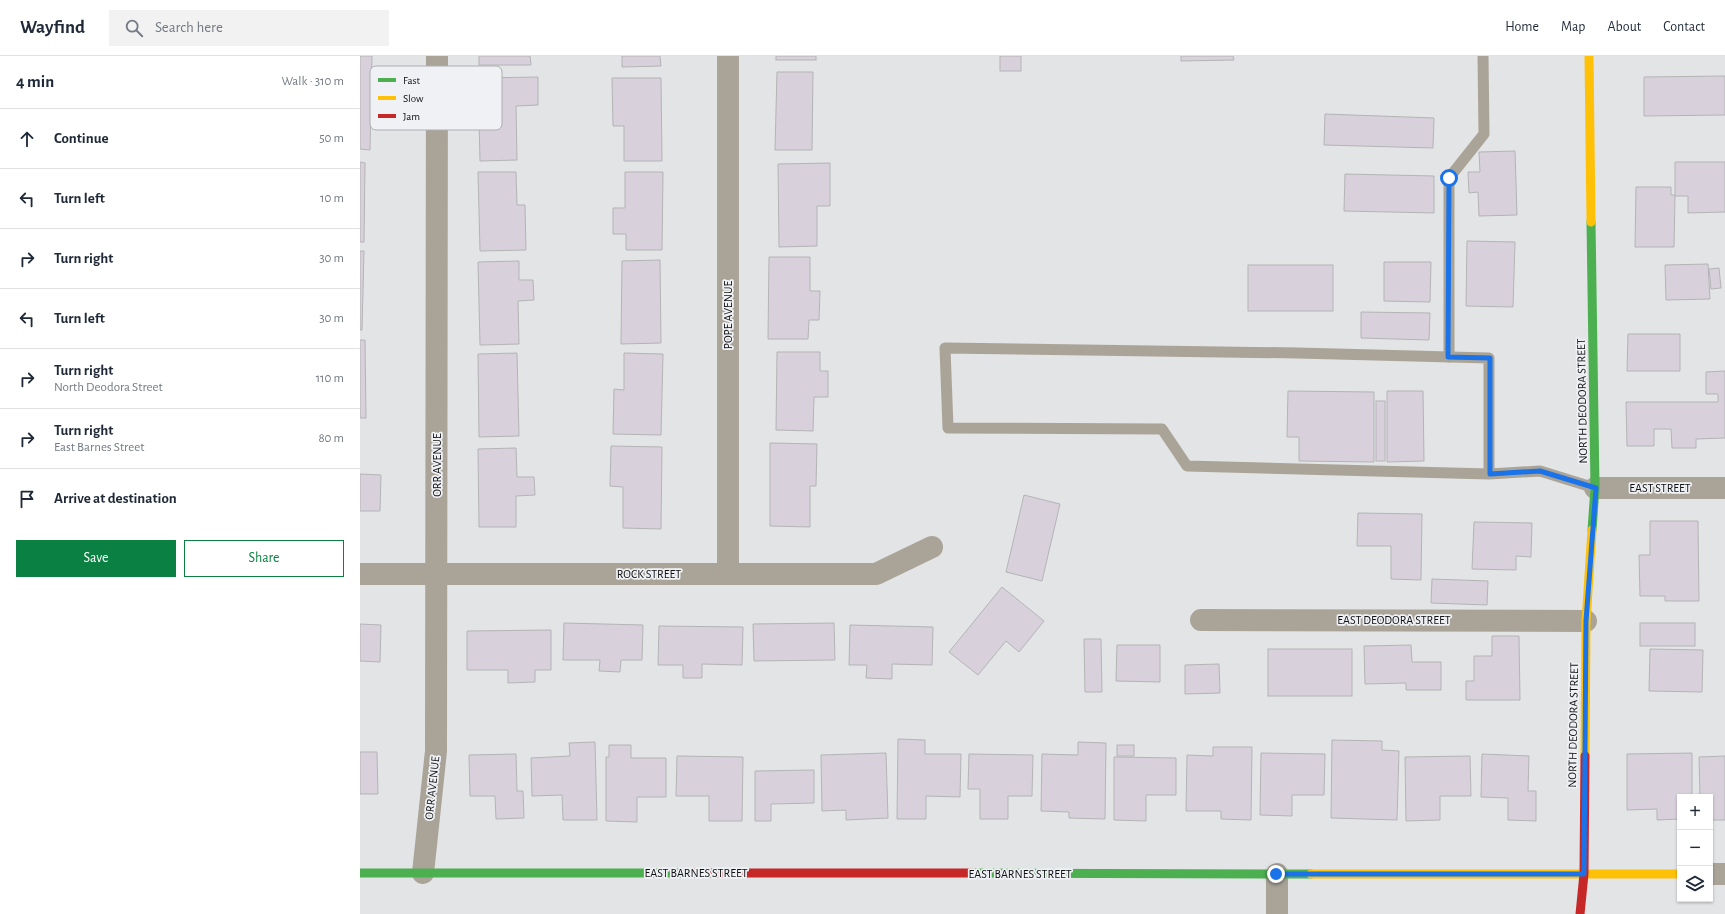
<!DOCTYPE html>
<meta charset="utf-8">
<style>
body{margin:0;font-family:"Alegreya Sans",sans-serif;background:#f2f2f3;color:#1f2937}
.controls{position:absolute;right:12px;bottom:12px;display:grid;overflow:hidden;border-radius:0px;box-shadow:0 1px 3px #0004}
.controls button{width:36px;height:36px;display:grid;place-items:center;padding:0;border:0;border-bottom:1px solid #e0e1e3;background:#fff;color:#1f2937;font:20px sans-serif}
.stop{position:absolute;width:12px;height:12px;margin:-9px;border:3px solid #1a73e8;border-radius:50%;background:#fff}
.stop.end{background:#1a73e8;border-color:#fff;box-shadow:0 1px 4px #0008}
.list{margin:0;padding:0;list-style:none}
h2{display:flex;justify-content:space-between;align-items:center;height:52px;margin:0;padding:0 16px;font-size:17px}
h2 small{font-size:13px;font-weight:400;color:#747a83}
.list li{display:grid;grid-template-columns:26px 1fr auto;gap:12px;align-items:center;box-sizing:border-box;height:60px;padding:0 16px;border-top:1px solid #e0e1e3}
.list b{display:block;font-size:15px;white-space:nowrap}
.list p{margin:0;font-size:13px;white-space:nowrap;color:#747a83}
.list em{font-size:13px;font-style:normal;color:#747a83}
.actions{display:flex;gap:8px;padding:12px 16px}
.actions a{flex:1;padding:9px 0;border:1px solid #0b8043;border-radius:0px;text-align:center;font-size:14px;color:#0b8043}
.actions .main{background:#0b8043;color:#fff}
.icon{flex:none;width:22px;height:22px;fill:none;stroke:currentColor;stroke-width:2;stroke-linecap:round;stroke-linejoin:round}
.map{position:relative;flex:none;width:1365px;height:858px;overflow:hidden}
header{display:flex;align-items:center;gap:24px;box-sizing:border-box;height:56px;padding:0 20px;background:#fff;border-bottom:1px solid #e0e1e3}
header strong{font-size:19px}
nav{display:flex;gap:22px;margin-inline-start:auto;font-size:14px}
.search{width:280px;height:36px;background:#f2f2f3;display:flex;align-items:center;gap:10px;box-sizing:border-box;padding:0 14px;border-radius:0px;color:#747a83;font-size:15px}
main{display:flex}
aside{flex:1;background:#fff}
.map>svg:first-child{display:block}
.building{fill:#d8d0db;stroke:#b4b4b6}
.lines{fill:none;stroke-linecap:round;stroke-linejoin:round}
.lane{stroke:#aaa498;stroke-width:11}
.street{stroke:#aaa498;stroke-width:22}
.fast{stroke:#4caf50;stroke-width:9}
.slow{stroke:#ffc107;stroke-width:9}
.jam{stroke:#c62828;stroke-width:9}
.route{stroke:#1a73e8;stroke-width:5}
.labels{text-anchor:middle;stroke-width:3.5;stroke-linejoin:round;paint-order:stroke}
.street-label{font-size:12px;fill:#0f1011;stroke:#eff1f5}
.key{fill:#eff1f5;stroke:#acaeb1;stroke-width:1}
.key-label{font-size:11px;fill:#0f1011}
</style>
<header>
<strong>Wayfind</strong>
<div class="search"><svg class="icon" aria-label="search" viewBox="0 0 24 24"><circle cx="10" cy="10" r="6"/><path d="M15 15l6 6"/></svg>Search here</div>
<nav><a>Home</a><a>Map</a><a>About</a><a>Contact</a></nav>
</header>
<main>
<aside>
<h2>4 min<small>Walk · 310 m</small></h2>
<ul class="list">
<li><svg class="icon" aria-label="ahead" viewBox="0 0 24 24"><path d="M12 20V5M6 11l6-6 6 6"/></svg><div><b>Continue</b></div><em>50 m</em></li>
<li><svg class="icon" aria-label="left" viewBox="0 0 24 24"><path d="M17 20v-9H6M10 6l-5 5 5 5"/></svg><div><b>Turn left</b></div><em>10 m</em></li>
<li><svg class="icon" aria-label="right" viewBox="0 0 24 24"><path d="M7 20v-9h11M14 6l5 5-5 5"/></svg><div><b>Turn right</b></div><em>30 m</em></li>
<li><svg class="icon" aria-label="left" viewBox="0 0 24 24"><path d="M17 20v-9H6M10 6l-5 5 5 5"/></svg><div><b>Turn left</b></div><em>30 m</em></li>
<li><svg class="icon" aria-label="right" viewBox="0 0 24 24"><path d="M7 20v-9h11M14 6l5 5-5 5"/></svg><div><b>Turn right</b><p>North Deodora Street</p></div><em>110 m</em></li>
<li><svg class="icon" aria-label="right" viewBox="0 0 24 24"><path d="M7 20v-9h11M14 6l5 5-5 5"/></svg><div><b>Turn right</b><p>East Barnes Street</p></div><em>80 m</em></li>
<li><svg class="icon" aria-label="arrive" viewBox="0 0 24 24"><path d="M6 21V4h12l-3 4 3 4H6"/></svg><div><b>Arrive at destination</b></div></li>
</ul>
<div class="actions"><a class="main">Save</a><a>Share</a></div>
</aside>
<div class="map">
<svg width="1365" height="858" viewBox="0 0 1365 858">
<rect width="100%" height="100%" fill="#e3e4e6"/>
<!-- building -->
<g class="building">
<path d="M 0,0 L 12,0 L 10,94 L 0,93 Z"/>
<path d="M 119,0 L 170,0 L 171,9 L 119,9 Z"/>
<path d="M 262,0 L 300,0 L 301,10 L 262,11 Z"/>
<rect x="416" y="0" width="40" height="4"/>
<rect x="640" y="0" width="21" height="15"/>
<path d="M 821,0 L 873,0 L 874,4 L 821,5 Z"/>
<path d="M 417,16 L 453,16 L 452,94 L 415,94 Z"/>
<path d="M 1365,20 L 1365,59 L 1284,60 L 1284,21 Z"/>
<path d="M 178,21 L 178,49 L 156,50 L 157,104 L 120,105 L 118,22 Z"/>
<path d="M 252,22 L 301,22 L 302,105 L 264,105 L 264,70 L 253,70 Z"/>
<path d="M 965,58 L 1074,62 L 1073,92 L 964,89 Z"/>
<path d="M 1155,95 L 1157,159 L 1119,160 L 1118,136 L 1109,137 L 1108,116 L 1120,116 L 1119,96 Z"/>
<path d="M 0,106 L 5,107 L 4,186 L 0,186 Z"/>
<path d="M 1315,106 L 1365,106 L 1365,156 L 1328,157 L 1328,140 L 1315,140 Z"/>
<path d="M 470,107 L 470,150 L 457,150 L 457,190 L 419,191 L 418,108 Z"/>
<path d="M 118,116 L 156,116 L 157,149 L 165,149 L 166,194 L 120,195 Z"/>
<path d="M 265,116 L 303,116 L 302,194 L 266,194 L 266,178 L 253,178 L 253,152 L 265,152 Z"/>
<path d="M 985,118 L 1074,120 L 1074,157 L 984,155 Z"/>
<path d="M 1276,131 L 1311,131 L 1311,139 L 1315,139 L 1314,191 L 1275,191 Z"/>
<path d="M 1107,185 L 1155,186 L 1153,251 L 1106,250 Z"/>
<path d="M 0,195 L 4,195 L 2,274 L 0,274 Z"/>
<path d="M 409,201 L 450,201 L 450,235 L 460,235 L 459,264 L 449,264 L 448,283 L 408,283 Z"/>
<path d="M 300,204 L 301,287 L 261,288 L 262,205 Z"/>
<path d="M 159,205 L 159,224 L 173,224 L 174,244 L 158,245 L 159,288 L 120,289 L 118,206 Z"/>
<path d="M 1024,206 L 1071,206 L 1070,246 L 1024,245 Z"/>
<path d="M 1348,208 L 1350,243 L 1306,244 L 1305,209 Z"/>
<rect x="888" y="209" width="85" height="46"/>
<path d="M 1359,212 L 1361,232 L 1351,233 L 1349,213 Z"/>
<path d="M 1001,256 L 1070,257 L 1069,284 L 1001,282 Z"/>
<path d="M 1268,278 L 1320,278 L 1320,315 L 1267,315 Z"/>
<path d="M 0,284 L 5,284 L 6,362 L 0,362 Z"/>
<path d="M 417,296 L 460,296 L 460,315 L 468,315 L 468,341 L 454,341 L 453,375 L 416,374 Z"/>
<path d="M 157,297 L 159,380 L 119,381 L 118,298 Z"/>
<path d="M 264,297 L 303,298 L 301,379 L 253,378 L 254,333 L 264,334 Z"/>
<path d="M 1365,315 L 1365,382 L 1336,383 L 1336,392 L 1312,392 L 1311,373 L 1294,373 L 1294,390 L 1267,390 L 1266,346 L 1358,346 L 1358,338 L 1346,338 L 1346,316 Z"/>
<path d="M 928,335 L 1014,336 L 1014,406 L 939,405 L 939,381 L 927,381 Z"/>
<path d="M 1027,335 L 1063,335 L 1064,405 L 1027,406 Z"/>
<rect x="1016" y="345" width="9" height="60"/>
<path d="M 410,387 L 457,388 L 456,430 L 450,430 L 450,471 L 410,470 Z"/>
<path d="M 251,390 L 302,391 L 301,473 L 263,472 L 263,431 L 250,430 Z"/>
<path d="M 156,392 L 157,421 L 174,421 L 175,439 L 156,440 L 156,471 L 119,471 L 118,393 Z"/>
<path d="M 0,418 L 21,419 L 20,455 L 0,455 Z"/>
<path d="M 664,439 L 700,448 L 682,525 L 646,516 Z"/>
<path d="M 998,457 L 1062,458 L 1061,524 L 1031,523 L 1031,490 L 997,490 Z"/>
<path d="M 1290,465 L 1338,465 L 1339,545 L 1305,545 L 1305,540 L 1280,540 L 1279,499 L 1290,499 Z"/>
<path d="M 1114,466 L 1172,467 L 1171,501 L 1156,500 L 1156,514 L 1112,513 Z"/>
<path d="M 1072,523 L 1128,525 L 1127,549 L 1071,547 Z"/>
<path d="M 642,531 L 684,565 L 659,596 L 646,585 L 618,619 L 589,596 Z"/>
<path d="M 204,567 L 283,569 L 282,604 L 261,604 L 260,616 L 239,615 L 240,604 L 203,604 Z"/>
<path d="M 474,567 L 475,604 L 394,605 L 393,568 Z"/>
<rect x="1280" y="567" width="55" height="23"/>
<path d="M 0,568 L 21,569 L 20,606 L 0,605 Z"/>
<path d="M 490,569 L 573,571 L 572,609 L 532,608 L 532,623 L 506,622 L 507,609 L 489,609 Z"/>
<path d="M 299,570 L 383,571 L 382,609 L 342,608 L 342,622 L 323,622 L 323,609 L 298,609 Z"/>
<path d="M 191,574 L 191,614 L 175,614 L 175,626 L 148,627 L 148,614 L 107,614 L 107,575 Z"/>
<path d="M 1132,580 L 1159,580 L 1160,644 L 1106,644 L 1106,625 L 1114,625 L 1114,600 L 1132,600 Z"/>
<path d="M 724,583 L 741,583 L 742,636 L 725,636 Z"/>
<path d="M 757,589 L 800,589 L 800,626 L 756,625 Z"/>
<path d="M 1051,589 L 1052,606 L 1081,606 L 1081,634 L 1046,634 L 1046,627 L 1005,628 L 1004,590 Z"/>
<rect x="908" y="593" width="84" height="47"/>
<path d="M 1290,593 L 1343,594 L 1342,636 L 1289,635 Z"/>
<path d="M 859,608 L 860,637 L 825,638 L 825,609 Z"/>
<path d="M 538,683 L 565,684 L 565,698 L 601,698 L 600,741 L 566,740 L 566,763 L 537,763 Z"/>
<path d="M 972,684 L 1022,685 L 1022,694 L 1039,695 L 1037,764 L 971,762 Z"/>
<path d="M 235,686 L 237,764 L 203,764 L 202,739 L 172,740 L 171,702 L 210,700 L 209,687 Z"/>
<path d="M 718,686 L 746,687 L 745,763 L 709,762 L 709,756 L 681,755 L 682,698 L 718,699 Z"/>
<path d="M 249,689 L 271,689 L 271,702 L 306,702 L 306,741 L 277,741 L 277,766 L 246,765 L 246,701 L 249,701 Z"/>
<rect x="757" y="689" width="17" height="11"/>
<path d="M 853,691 L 892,691 L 891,764 L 861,763 L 861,755 L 826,755 L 827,699 L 853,700 Z"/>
<path d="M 0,696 L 17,696 L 18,738 L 0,738 Z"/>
<path d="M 526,697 L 528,762 L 486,764 L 486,754 L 462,755 L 461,699 Z"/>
<path d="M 901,697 L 965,698 L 964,739 L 932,739 L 932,760 L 900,759 Z"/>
<path d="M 1332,697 L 1332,741 L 1320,741 L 1320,763 L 1297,764 L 1297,753 L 1267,754 L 1267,698 Z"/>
<path d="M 156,698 L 157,735 L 163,735 L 164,762 L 136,763 L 135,740 L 110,740 L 109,699 Z"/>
<path d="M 609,698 L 673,699 L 672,740 L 648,740 L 648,763 L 620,763 L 620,733 L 608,733 Z"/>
<path d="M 1122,698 L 1169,700 L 1168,735 L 1176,735 L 1176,765 L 1148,764 L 1148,742 L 1121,741 Z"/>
<path d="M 317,700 L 383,701 L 382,765 L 349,765 L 349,740 L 316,740 Z"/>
<path d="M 1110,700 L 1111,740 L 1080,740 L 1080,764 L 1046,765 L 1045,701 Z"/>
<path d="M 1365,700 L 1365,764 L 1350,764 L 1350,741 L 1340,741 L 1339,701 Z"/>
<path d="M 754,701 L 816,702 L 816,739 L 786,739 L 786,765 L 754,764 Z"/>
<path d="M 454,714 L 454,747 L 411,748 L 411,765 L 395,765 L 395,715 Z"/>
</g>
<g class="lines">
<!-- lane -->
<g class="lane">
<path d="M 1089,301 L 1089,122 L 1124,78 L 1123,0"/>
<path d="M 1129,418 L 1129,302 L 938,297 L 585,292 L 588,372 L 802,373 L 827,410 L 1129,418 L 1180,415 L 1235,432"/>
</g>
<!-- street -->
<g class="street">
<path d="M 368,0 L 368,518"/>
<path d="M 1235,432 L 1365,432"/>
<path d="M 0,518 L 516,518 L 572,491"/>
<path d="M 841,564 L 1226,565"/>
<path d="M 63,817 L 76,695 L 77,0"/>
<path d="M 917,818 L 917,858"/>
<path d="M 1350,818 L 1365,818"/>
</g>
<!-- fast -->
<g class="fast">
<path d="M 1231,166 L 1235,432 L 1232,474"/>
<path d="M 0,817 L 333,817"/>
<path d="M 612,817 L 951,818"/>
</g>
<!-- slow -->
<g class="slow">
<path d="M 1229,0 L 1231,166"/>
<path d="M 1225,700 L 1226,565 L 1232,474"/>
<path d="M 951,818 L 1320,818"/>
</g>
<!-- jam -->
<g class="jam">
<path d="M 333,817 L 612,817"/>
<path d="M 1220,858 L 1224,818 L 1225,700"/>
</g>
</g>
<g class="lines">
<!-- route -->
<path class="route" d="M 916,818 L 1224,818 L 1226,565 L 1236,432 L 1180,415 L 1130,418 L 1130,302 L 1088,301 L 1089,122"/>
</g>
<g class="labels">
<!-- street labels -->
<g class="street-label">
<text transform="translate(368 259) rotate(-90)" y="4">POPE AVENUE</text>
<text transform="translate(1222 345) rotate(-91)" y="4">NORTH DEODORA STREET</text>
<text transform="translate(77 409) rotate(-90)" y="4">ORR AVENUE</text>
<text x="1300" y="436">EAST STREET</text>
<text x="289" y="522">ROCK STREET</text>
<text x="1034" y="568">EAST DEODORA STREET</text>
<text transform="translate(1213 669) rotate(-89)" y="4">NORTH DEODORA STREET</text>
<text transform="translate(72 732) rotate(-84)" y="4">ORR AVENUE</text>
<text x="336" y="821">EAST BARNES STREET</text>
<text x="660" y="822">EAST BARNES STREET</text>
</g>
</g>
<!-- legend -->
<rect x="10" y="10" width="132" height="64" rx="6" class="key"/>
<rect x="18" y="22" width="18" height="4" fill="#4caf50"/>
<rect x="18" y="40" width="18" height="4" fill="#ffc107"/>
<rect x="18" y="58" width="18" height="4" fill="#c62828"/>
<g class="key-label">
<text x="43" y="28">Fast</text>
<text x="43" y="46">Slow</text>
<text x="43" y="64">Jam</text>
</g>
</svg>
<div class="controls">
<button>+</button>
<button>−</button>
<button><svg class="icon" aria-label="layers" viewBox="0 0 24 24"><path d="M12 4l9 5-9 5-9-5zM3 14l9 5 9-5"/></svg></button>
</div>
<div class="stop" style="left:1089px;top:122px"></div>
<div class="stop end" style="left:916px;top:818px"></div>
</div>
</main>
